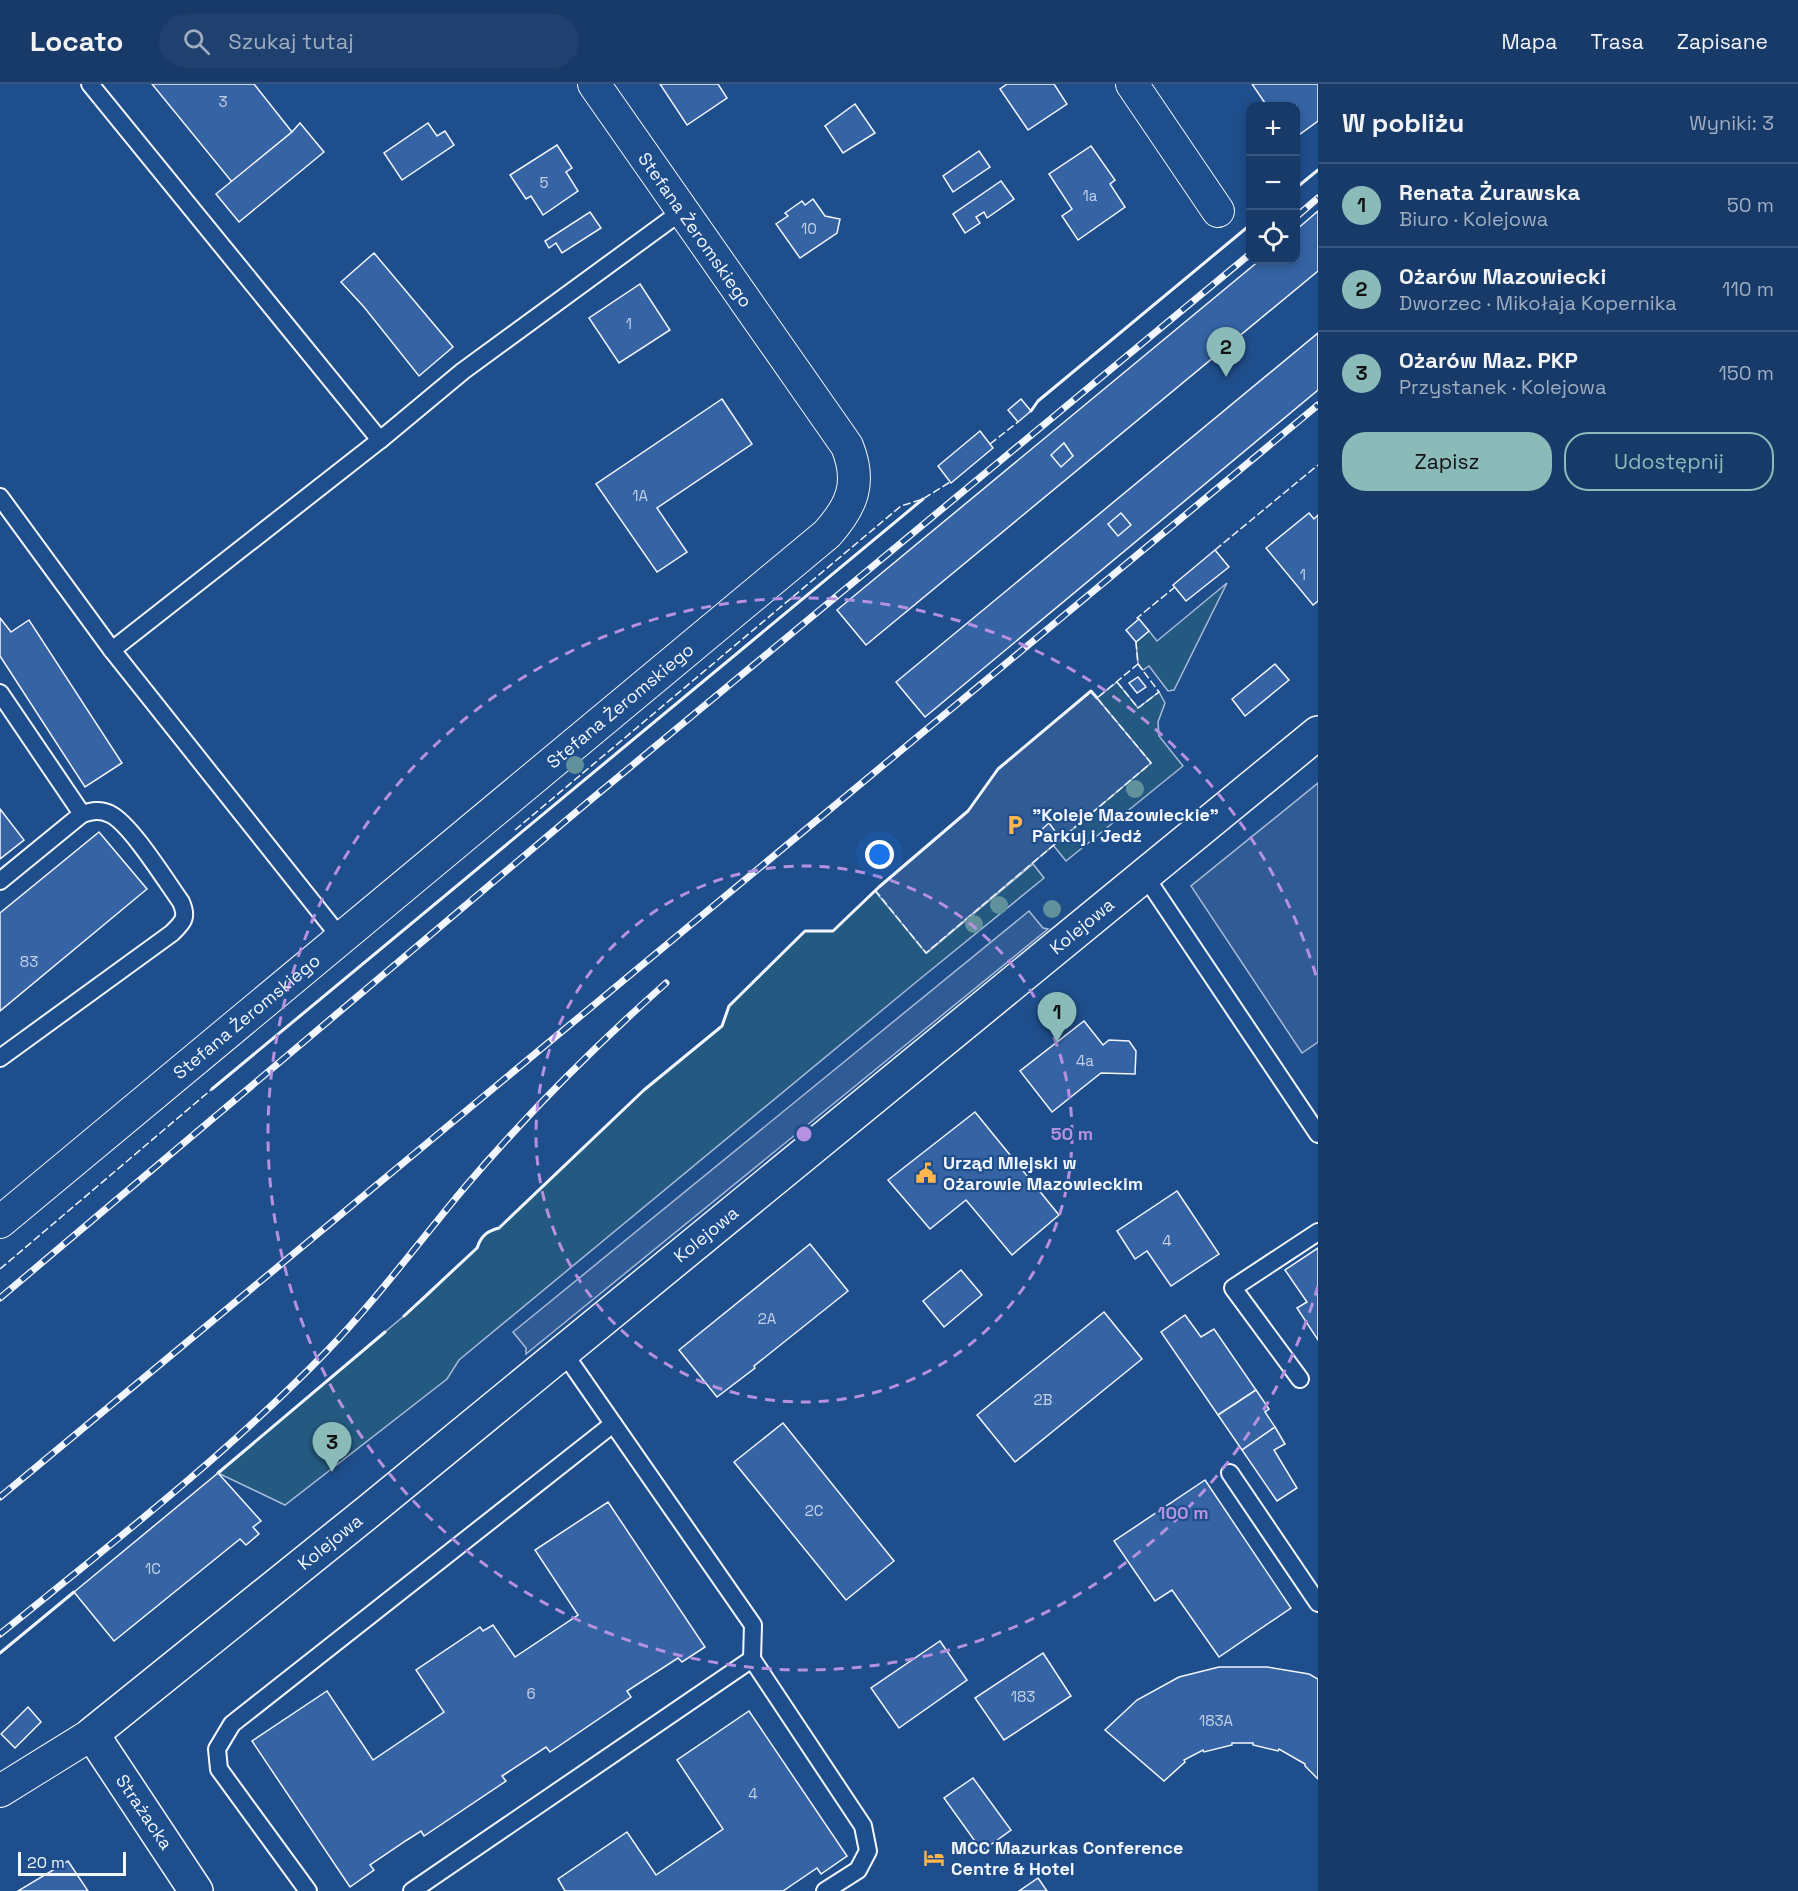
<!DOCTYPE html>
<html lang="pl">
<meta charset="utf-8">
<style>
body{margin:0;font-family:"Space Grotesk",sans-serif;background:#20416f;color:#f1f3f6}
.controls{position:absolute;right:18px;top:18px;display:grid;overflow:hidden;border-radius:12px;box-shadow:0 3px 9px #0003}
.controls button{width:54px;height:54px;display:grid;place-items:center;padding:0;border:0;border-bottom:2px solid #36547d;background:#173a69;color:#f1f3f6;font:30px sans-serif}
.scale{position:absolute;left:18px;bottom:15px;width:108px;box-sizing:border-box;padding-left:6px;border:3px solid #f2f6ff;border-top:0;font-size:16px;line-height:21px;white-space:nowrap;color:#f2f6ff;-webkit-text-stroke:4px #1f4e8c;paint-order:stroke}
.you{position:absolute;left:880px;top:771px;width:21px;height:21px;margin:-15px;border:4px solid #fff;border-radius:50%;background:#1a73e8;box-shadow:0 0 0 9px #1a73e833}
.badge{display:grid;place-items:center;width:39px;height:39px;border-radius:50%;background:#8bbbb9;color:#111;font-size:20px;font-weight:700}
.pin{position:absolute;translate:-50% -50px;filter:drop-shadow(0 2px 3px #0008)}
.pin::after{content:'';position:absolute;top:32px;width:21px;height:18px;background:inherit;clip-path:polygon(0 0,100% 0,50% 100%)}
.list{margin:0;padding:0;list-style:none}
h2{display:flex;justify-content:space-between;align-items:center;height:78px;margin:0;padding:0 24px;font-size:26px}
h2 small{font-size:20px;font-weight:400;color:#9eadc0}
.list li{display:grid;grid-template-columns:39px 1fr auto;gap:18px;align-items:center;box-sizing:border-box;height:84px;padding:0 24px;border-top:2px solid #36547d}
.list b{display:block;font-size:22px;white-space:nowrap}
.list p{margin:0;font-size:20px;white-space:nowrap;color:#9eadc0}
.list em{font-size:20px;font-style:normal;color:#9eadc0}
.actions{display:flex;gap:12px;padding:18px 24px}
.actions a{flex:1;padding:14px 0;border:2px solid #8bbbb9;border-radius:24px;text-align:center;font-size:21px;color:#8bbbb9}
.actions .main{background:#8bbbb9;color:#111}
.icon{flex:none;width:33px;height:33px;fill:none;stroke:currentColor;stroke-width:2;stroke-linecap:round;stroke-linejoin:round}
.map{position:relative;flex:none;width:1318px;height:1807px;overflow:hidden}
header{display:flex;align-items:center;gap:36px;box-sizing:border-box;height:84px;padding:0 30px;background:#173a69;border-bottom:2px solid #36547d}
header strong{font-size:28px}
nav{display:flex;gap:33px;margin-inline-start:auto;font-size:21px}
.search{width:420px;height:54px;background:#20416f;display:flex;align-items:center;gap:15px;box-sizing:border-box;padding:0 21px;border-radius:33px;color:#9eadc0;font-size:22px}
main{display:flex}
aside{flex:1;background:#173a69}
.map>svg:first-child{display:block}
.green{fill:#245a82;stroke:#a8bbd7;stroke-width:1.5}
.parking{fill:#305b95;stroke:#a8bbd7;stroke-width:1.5}
.building{fill:#3563a3;stroke:#f2f6ff;stroke-width:1.5}
.lines{fill:none;stroke-linecap:round;stroke-linejoin:round}
.lane-casing{stroke:#f2f6ff;stroke-width:20}
.street-casing{stroke:#f2f6ff;stroke-width:34}
.secondary-casing{stroke:#f2f6ff;stroke-width:36}
.lane{stroke:#1f4e8c;stroke-width:16}
.street{stroke:#1f4e8c;stroke-width:32}
.secondary{stroke:#1f4e8c;stroke-width:33}
.rail-casing{stroke:#f2f6ff;stroke-width:7}
.rail{stroke:#1f4e8c;stroke-width:4.5;stroke-dasharray:14;stroke-linecap:butt}
.fence{stroke:#f2f6ff;stroke-width:1.5;stroke-dasharray:8 3;stroke-linecap:butt}
.wall{stroke:#f2f6ff;stroke-width:3}
.tree{fill:#61919a}
.ring{fill:none;stroke:#b691df;stroke-width:3;stroke-dasharray:10 8}
.labels{text-anchor:middle;stroke-width:4.5;stroke-linejoin:round;paint-order:stroke}
.number-label{font-size:15px;fill:#c3d1e8}
.street-label{font-size:18px;fill:#f2f6ff;stroke:#1f4e8c}
.poi-label{font-size:18px;font-weight:bold;fill:#f2f6ff;stroke:#1f4e8c;text-anchor:start}
.centre{fill:#b691df;stroke:#1f4e8c;stroke-width:3}
.ring-label{font-size:18px;text-anchor:middle;font-weight:bold;fill:#b691df;stroke:#1f4e8c;stroke-width:4.5;stroke-linejoin:round;paint-order:stroke}
</style>
<header>
<strong>Locato</strong>
<div class="search"><svg class="icon" aria-label="search" viewBox="0 0 24 24"><circle cx="10" cy="10" r="6"/><path d="M15 15l6 6"/></svg>Szukaj tutaj</div>
<nav><a>Mapa</a><a>Trasa</a><a>Zapisane</a></nav>
</header>
<main>
<div class="map">
<svg width="1318" height="1807" viewBox="0 0 1318 1807">
<rect width="100%" height="100%" fill="#1f4e8c"/>
<!-- green -->
<g class="green">
<path d="M 1227,499 L 1174,606 L 1168,607 L 1149,582 L 1143,586 L 1138,580 L 1136,558 L 1149,547 L 1157,557 Z"/>
<path d="M 1117,598 L 1138,624 L 1159,608 L 1165,619 L 1158,638 L 1159,652 L 1183,682 L 1066,777 L 1053,761 L 1151,679 L 1097,614 Z"/>
<path d="M 1033,780 L 1044,794 L 915,899 L 459,1276 L 447,1295 L 285,1421 L 218,1389 L 424,1215 L 477,1164 C 481,1152 487,1147 499,1144 L 644,1006 L 722,942 L 729,922 L 805,847 L 833,847 L 875,806 L 927,869 Z"/>
</g>
<!-- parking -->
<g class="parking">
<path d="M 1091,607 L 1151,679 L 926,869 L 875,807 L 968,727 L 998,685 Z"/>
<path d="M 1318,699 L 1318,958 L 1302,969 L 1191,802 Z"/>
<path d="M 1029,827 L 1043,844 L 1048,845 L 526,1270 L 526,1264 L 513,1248 Z"/>
</g>
<!-- building -->
<g class="building">
<path d="M 152,0 L 254,0 L 292,48 L 232,98 Z"/>
<path d="M 660,0 L 718,0 L 727,14 L 687,41 Z"/>
<path d="M 1007,0 L 1054,0 L 1067,20 L 1028,46 L 1000,5 Z"/>
<path d="M 1252,0 L 1318,0 L 1318,37 L 1296,53 L 1296,22 L 1267,22 Z"/>
<path d="M 855,20 L 875,49 L 843,69 L 825,42 Z"/>
<path d="M 300,39 L 324,68 L 239,138 L 216,110 L 292,48 Z"/>
<path d="M 428,39 L 437,52 L 445,47 L 454,61 L 402,96 L 384,69 Z"/>
<path d="M 557,61 L 572,84 L 566,88 L 578,107 L 543,131 L 531,112 L 526,115 L 510,91 Z"/>
<path d="M 1091,62 L 1115,96 L 1110,100 L 1125,123 L 1078,156 L 1062,132 L 1072,125 L 1049,90 Z"/>
<path d="M 979,67 L 990,83 L 953,108 L 943,92 Z"/>
<path d="M 1001,97 L 1014,115 L 987,134 L 984,128 L 976,133 L 980,139 L 965,149 L 953,130 Z"/>
<path d="M 813,115 L 825,132 L 840,135 L 837,149 L 800,174 L 776,140 L 788,132 L 785,129 L 802,117 L 805,121 Z"/>
<path d="M 1318,127 L 1318,187 L 866,561 L 837,526 L 1260,176 L 1296,176 L 1296,146 Z"/>
<path d="M 590,128 L 601,144 L 562,169 L 556,159 L 549,164 L 545,157 Z"/>
<path d="M 374,169 L 453,263 L 419,292 L 364,223 L 341,198 Z"/>
<path d="M 640,200 L 670,246 L 619,279 L 589,234 Z"/>
<path d="M 1318,249 L 1318,306 L 925,633 L 896,598 Z"/>
<path d="M 722,315 L 752,360 L 657,424 L 687,468 L 657,488 L 596,400 Z"/>
<path d="M 1021,315 L 1031,327 L 1018,338 L 1008,326 Z"/>
<path d="M 980,347 L 993,364 L 951,399 L 938,382 Z"/>
<path d="M 1064,359 L 1073,372 L 1061,383 L 1051,371 Z"/>
<path d="M 1121,429 L 1131,441 L 1118,452 L 1108,440 Z"/>
<path d="M 1309,429 L 1314,435 L 1318,431 L 1318,517 L 1313,521 L 1266,464 Z"/>
<path d="M 1215,466 L 1229,483 L 1186,517 L 1173,501 Z"/>
<path d="M 0,534 L 11,548 L 29,536 L 122,679 L 85,703 L 0,572 Z"/>
<path d="M 1139,535 L 1149,547 L 1136,558 L 1126,546 Z"/>
<path d="M 1275,580 L 1289,596 L 1245,632 L 1232,615 Z"/>
<path d="M 1138,593 L 1146,603 L 1137,609 L 1129,599 Z"/>
<path d="M 0,725 L 24,756 L 0,775 Z"/>
<path d="M 1049,739 L 1057,750 L 1049,756 L 1041,746 Z"/>
<path d="M 99,748 L 147,805 L 0,927 L 0,829 Z"/>
<path d="M 1084,937 L 1103,961 L 1109,956 L 1129,957 L 1136,967 L 1135,990 L 1101,989 L 1052,1028 L 1020,987 Z"/>
<path d="M 975,1028 L 1059,1131 L 1012,1171 L 966,1116 L 930,1145 L 888,1096 Z"/>
<path d="M 1177,1107 L 1219,1170 L 1171,1202 L 1147,1167 L 1135,1175 L 1117,1147 Z"/>
<path d="M 810,1160 L 848,1207 L 754,1282 L 755,1284 L 717,1313 L 679,1266 Z"/>
<path d="M 1318,1164 L 1318,1256 L 1297,1224 L 1307,1218 L 1285,1186 Z"/>
<path d="M 961,1186 L 982,1211 L 944,1243 L 923,1217 Z"/>
<path d="M 1104,1228 L 1142,1275 L 1015,1378 L 977,1331 Z"/>
<path d="M 1185,1231 L 1201,1253 L 1214,1245 L 1256,1306 L 1218,1331 L 1161,1248 Z"/>
<path d="M 1256,1306 L 1269,1325 L 1265,1328 L 1275,1343 L 1242,1366 L 1218,1331 Z"/>
<path d="M 783,1339 L 894,1477 L 846,1516 L 734,1378 Z"/>
<path d="M 1275,1343 L 1285,1360 L 1274,1366 L 1297,1404 L 1277,1417 L 1242,1366 Z"/>
<path d="M 218,1389 L 261,1437 L 253,1443 L 259,1450 L 246,1461 L 240,1455 L 114,1557 L 74,1508 Z"/>
<path d="M 1205,1396 L 1291,1524 L 1219,1573 L 1172,1506 L 1155,1517 L 1114,1457 Z"/>
<path d="M 608,1418 L 705,1563 L 682,1578 L 678,1574 L 627,1607 L 631,1613 L 550,1668 L 546,1663 L 502,1692 L 506,1697 L 424,1752 L 421,1747 L 407,1756 L 370,1781 L 374,1786 L 350,1803 L 252,1657 L 327,1607 L 373,1676 L 444,1628 L 416,1586 L 480,1543 L 483,1547 L 493,1541 L 515,1573 L 578,1531 L 535,1466 Z"/>
<path d="M 940,1557 L 967,1596 L 899,1644 L 871,1604 Z"/>
<path d="M 1043,1569 L 1071,1612 L 1004,1656 L 975,1614 Z"/>
<path d="M 1219,1583 L 1267,1583 L 1309,1590 L 1318,1595 L 1318,1695 L 1305,1682 L 1305,1680 L 1279,1665 L 1278,1667 L 1253,1661 L 1253,1659 L 1232,1659 L 1232,1661 L 1204,1668 L 1203,1666 L 1184,1676 L 1185,1678 L 1164,1697 L 1105,1646 L 1137,1616 L 1179,1593 Z"/>
<path d="M 28,1623 L 41,1638 L 15,1664 L 1,1650 Z"/>
<path d="M 749,1627 L 847,1772 L 821,1790 L 817,1784 L 783,1807 L 565,1807 L 558,1795 L 627,1748 L 656,1791 L 723,1745 L 677,1676 Z"/>
<path d="M 973,1694 L 1011,1746 L 982,1767 L 944,1714 Z"/>
<path d="M 68,1777 L 88,1807 L 18,1807 Z"/>
<path d="M 1038,1794 L 1047,1807 L 1019,1807 Z"/>
</g>
<g class="lines">
<!-- lane casing -->
<g class="lane-casing">
<g id="lane">
<path d="M 90,0 L 380,356"/>
<path d="M 0,413 L 112,566 L 380,356 L 463,287 L 682,127"/>
<path d="M 112,566 L 340,853"/>
<path d="M 0,609 L 82,730 L 0,797"/>
<path d="M 1145,792 L 1318,1050"/>
<path d="M 0,974 L 172,849 C 183,838 188,834 181,818 C 166,797 130,739 110,730 C 100,725 92,727 82,730"/>
<path d="M 564,1269 L 753,1541 L 752,1575"/>
<path d="M 1300,1295 L 1233,1204 L 1318,1148"/>
<path d="M 1230,1389 L 1318,1519"/>
<path d="M 308,1807 L 219,1685 L 217,1665 L 232,1640 L 613,1340"/>
<path d="M 412,1807 L 752,1575 L 863,1742 L 868,1767 L 858,1786 L 825,1807"/>
</g>
</g>
<!-- street casing -->
<g class="street-casing">
<g id="street">
<path d="M 1132,0 L 1218,127"/>
<path id="s1" d="M 0,1138 L 827,450 C 852,422 862,399 847,362 L 594,0"/>
<path d="M 0,1707 L 92,1650"/>
</g>
</g>
<!-- secondary casing -->
<g class="secondary-casing">
<g id="secondary">
<path id="s2" d="M 196,1807 L 92,1650 L 369,1427 L 1318,649"/>
</g>
</g>
<!-- lane -->
<use href="#lane" class="lane"/>
<!-- street -->
<use href="#street" class="street"/>
<!-- secondary -->
<use href="#secondary" class="secondary"/>
<!-- rail casing -->
<g class="rail-casing">
<g id="rail">
<path d="M 1296,133 L 1318,114"/>
<path d="M 0,1214 L 588,718 L 1250,170"/>
<path d="M 0,1413 L 1318,321"/>
<path d="M 0,1550 C 111,1460 226,1371 326,1268 C 376,1216 419,1158 465,1103 C 527,1030 595,962 666,899"/>
</g>
</g>
<!-- rail -->
<use href="#rail" class="rail"/>
<!-- fence -->
<g class="fence">
<path d="M 990,360 L 1018,338"/>
<path d="M 1215,466 L 1318,381"/>
<path d="M 1139,535 L 1137,534 L 1175,503"/>
<path d="M 1117,598 L 1138,624 L 1159,608 L 1138,580"/>
<path d="M 515,746 L 901,422 L 923,415 L 950,398"/>
<path d="M 875,806 L 926,869 L 1151,679 L 1097,614 L 1138,580 L 1136,558"/>
<path d="M 0,1185 L 212,1005"/>
</g>
<!-- wall -->
<g class="wall">
<path d="M 1296,104 L 1318,86"/>
<path d="M 1031,327 L 1038,317 L 1250,141"/>
<path d="M 212,1005 L 923,415"/>
<path d="M 404,1232 L 477,1164 C 481,1152 487,1147 499,1144 L 644,1006 L 722,942 L 729,922 L 805,847 L 833,847 L 879,803 L 968,727 L 998,685 L 1091,607 L 1097,614"/>
<path d="M 218,1389 L 385,1248"/>
<path d="M 0,1569 L 74,1508"/>
</g>
</g>
<!-- trees -->
<g class="tree">
<circle cx="575" cy="681" r="9"/>
<circle cx="1135" cy="705" r="9"/>
<circle cx="999" cy="821" r="9"/>
<circle cx="1052" cy="825" r="9"/>
<circle cx="974" cy="840" r="9"/>
</g>
<!-- distance rings -->
<g class="ring">
<circle cx="804" cy="1050" r="268"/>
<path d="M1318 1202A536 536 0 1 1 1318 898"/>
</g>
<!-- icons -->
<defs>
<g id="parking-bare" transform="scale(1.62)"><path d="M-3.5-5.5H1a3.5 3.5 0 0 1 0 7H-1V5.5H-3.5ZM-1-3.4V-.6H.8a1.4 1.4 0 0 0 0-2.8Z" fill="#ffb74d" stroke="#1f4e8c" stroke-width="2.5" paint-order="stroke"/></g>
<g id="civic-bare" transform="scale(1.62)"><path d="M-.6-6.5H3V-4.5H.6V-3L4-1V1h2V6H-6V1h2V-1L-.6-3ZM-1.2 2.5V6h2.4V2.5Z" fill="#ffb74d" stroke="#1f4e8c" stroke-width="2.5" paint-order="stroke"/></g>
<g id="hotel-bare" transform="scale(1.62)"><path d="M-6-4.5h1.5V1H6V5H4.5V3h-9V5H-6ZM-4 0a1.8 1.8 0 1 1 3.6 0ZM.5 0V-2.5h3Q6-2.5 6 0Z" fill="#ffb74d" stroke="#1f4e8c" stroke-width="2.5" paint-order="stroke"/></g>
</defs>
<g fill-rule="evenodd">
<use href="#parking-bare" x="1015" y="741"/>
<use href="#civic-bare" x="926" y="1089"/>
<use href="#hotel-bare" x="934" y="1774"/>
</g>
<g class="labels">
<!-- number labels -->
<g class="number-label">
<text x="223" y="23">3</text>
<text x="544" y="104">5</text>
<text x="1090" y="117">1a</text>
<text x="809" y="150">10</text>
<text x="629" y="245">1</text>
<text x="640" y="417">1A</text>
<text x="1303" y="496">1</text>
<text x="29" y="883">83</text>
<text x="1085" y="982">4a</text>
<text x="1167" y="1162">4</text>
<text x="767" y="1240">2A</text>
<text x="1043" y="1321">2B</text>
<text x="814" y="1432">2C</text>
<text x="153" y="1490">1C</text>
<text x="531" y="1615">6</text>
<text x="1023" y="1618">183</text>
<text x="1216" y="1642">183A</text>
<text x="753" y="1715">4</text>
</g>
<!-- street labels -->
<g class="street-label">
<text transform="translate(695 146) rotate(55)" y="6">Stefana Żeromskiego</text>
<text dy="6" stroke="none"><textPath href="#s1" startOffset="807">Stefana Żeromskiego</textPath></text>
<text dy="6" stroke="none"><textPath href="#s2" startOffset="1466">Kolejowa</textPath></text>
<text dy="6" stroke="none"><textPath href="#s1" startOffset="321">Stefana Żeromskiego</textPath></text>
<text dy="6" stroke="none"><textPath href="#s2" startOffset="980">Kolejowa</textPath></text>
<text dy="6" stroke="none"><textPath href="#s2" startOffset="494">Kolejowa</textPath></text>
<text transform="translate(144 1728) rotate(56)" y="6">Strażacka</text>
</g>
<!-- poi labels -->
<g class="poi-label">
<text x="1032" y="737">"Koleje Mazowieckie"<tspan x="1032" dy="21">Parkuj i Jedź</tspan></text>
<text x="943" y="1085">Urząd MIejski w<tspan x="943" dy="21">Ożarowie Mazowieckim</tspan></text>
<text x="951" y="1770">MCC Mazurkas Conference<tspan x="951" dy="21">Centre &amp; Hotel</tspan></text>
</g>
</g>
<circle cx="804" cy="1050" r="9" class="centre"/>
<g class="ring-label">
<text x="1072" y="1056">50 m</text>
<text x="1183" y="1435">100 m</text>
</g>
</svg>
<div class="controls">
<button>+</button>
<button>−</button>
<button><svg class="icon" aria-label="locate" viewBox="0 0 24 24"><circle cx="12" cy="12" r="6"/><path d="M12 2v4M12 18v4M2 12h4M18 12h4"/></svg></button>
</div>
<div class="scale">20 m</div>
<div class="you"></div>
<div class="pin badge" style="left:1057px;top:958px">1</div>
<div class="pin badge" style="left:1226px;top:293px">2</div>
<div class="pin badge" style="left:332px;top:1388px">3</div>
</div>
<aside>
<h2>W pobliżu<small>Wyniki: 3</small></h2>
<ul class="list">
<li><span class="badge">1</span><div><b>Renata Żurawska</b><p>Biuro · Kolejowa</p></div><em>50 m</em></li>
<li><span class="badge">2</span><div><b>Ożarów Mazowiecki</b><p>Dworzec · Mikołaja Kopernika</p></div><em>110 m</em></li>
<li><span class="badge">3</span><div><b>Ożarów Maz. PKP</b><p>Przystanek · Kolejowa</p></div><em>150 m</em></li>
</ul>
<div class="actions"><a class="main">Zapisz</a><a>Udostępnij</a></div>
</aside>
</main>
